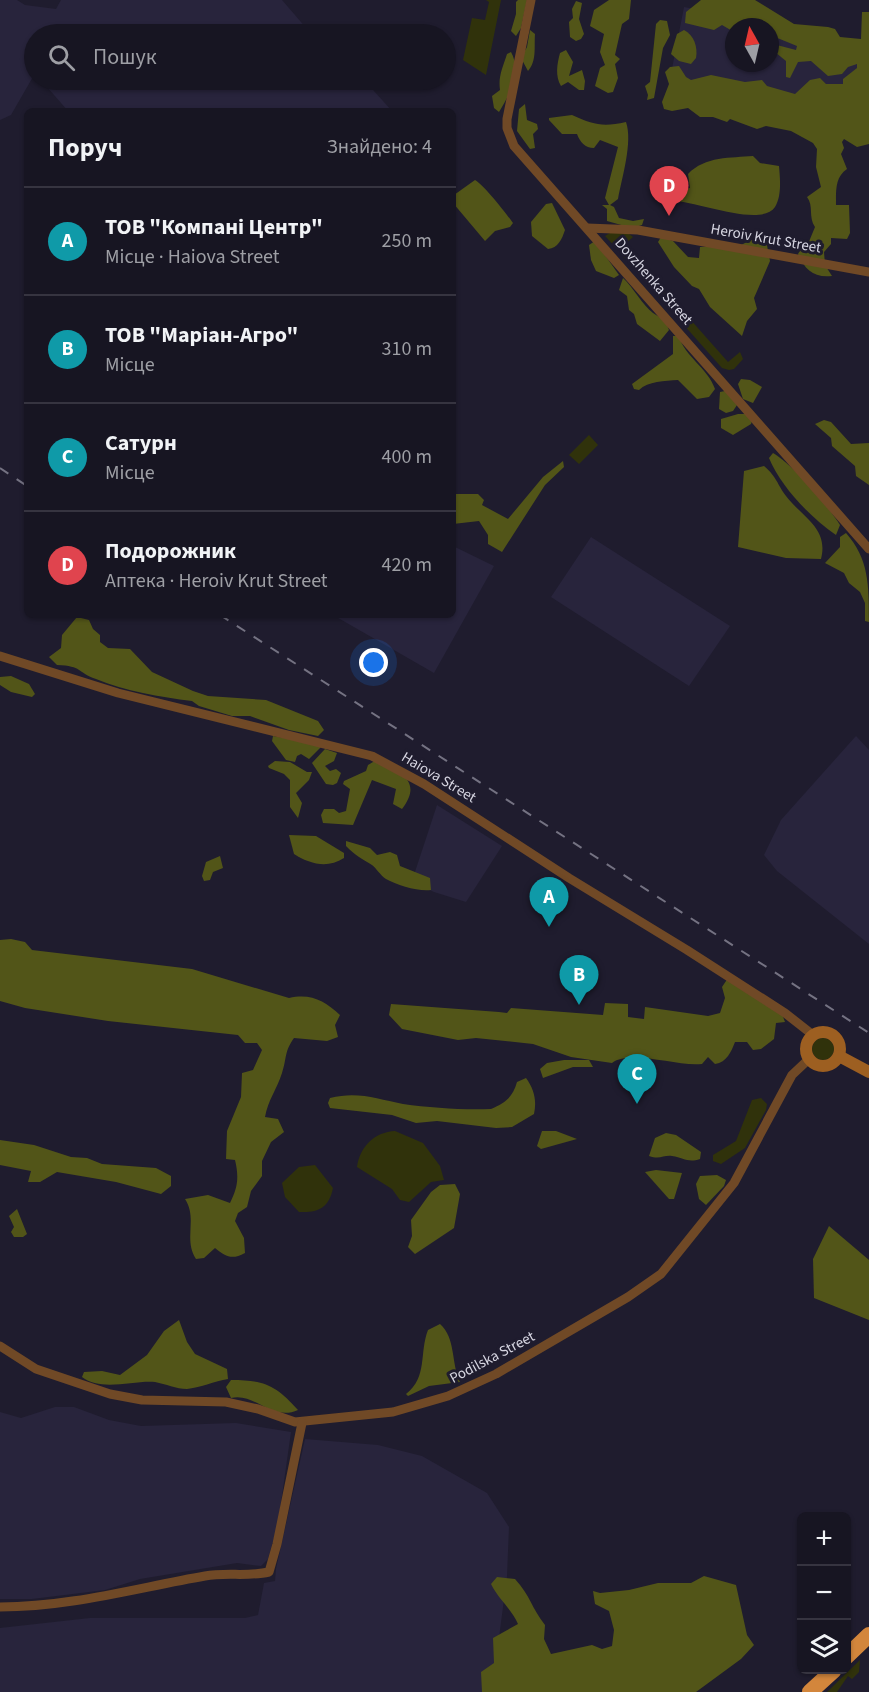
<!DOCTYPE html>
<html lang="uk">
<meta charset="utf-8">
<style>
body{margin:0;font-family:"Source Sans 3",sans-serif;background:#24222f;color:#f1f3f6}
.controls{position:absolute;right:18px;bottom:18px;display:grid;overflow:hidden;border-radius:9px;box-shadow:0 2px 4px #0004}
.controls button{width:54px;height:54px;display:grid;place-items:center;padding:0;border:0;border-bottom:2px solid #363440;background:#171522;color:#f1f3f6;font:30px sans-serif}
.compass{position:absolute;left:725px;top:18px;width:54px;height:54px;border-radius:50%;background:#171522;box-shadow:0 2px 4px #0004;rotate:352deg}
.you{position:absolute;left:374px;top:663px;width:21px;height:21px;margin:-15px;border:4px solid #fff;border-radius:50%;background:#1a73e8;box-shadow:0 0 0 9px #1a73e833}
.badge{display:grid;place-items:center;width:39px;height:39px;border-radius:50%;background:#f49aa6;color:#fff;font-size:20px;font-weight:700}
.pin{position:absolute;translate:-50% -50px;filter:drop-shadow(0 2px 3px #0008)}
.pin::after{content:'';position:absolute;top:32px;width:21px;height:18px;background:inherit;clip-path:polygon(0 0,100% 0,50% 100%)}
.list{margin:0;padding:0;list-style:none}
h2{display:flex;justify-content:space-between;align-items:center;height:78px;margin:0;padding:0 24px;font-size:26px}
h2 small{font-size:20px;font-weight:400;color:#9e9fa5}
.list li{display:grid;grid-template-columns:39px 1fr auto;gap:18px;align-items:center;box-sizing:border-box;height:108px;padding:0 24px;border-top:2px solid #363440}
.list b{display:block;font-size:22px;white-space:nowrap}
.list p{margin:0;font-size:20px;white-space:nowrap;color:#9e9fa5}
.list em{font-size:20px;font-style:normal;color:#9e9fa5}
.icon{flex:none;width:33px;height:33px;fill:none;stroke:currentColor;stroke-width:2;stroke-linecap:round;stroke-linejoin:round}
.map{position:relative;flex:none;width:869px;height:1692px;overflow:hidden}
.search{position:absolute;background:#171522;box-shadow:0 2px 4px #0004;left:24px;top:24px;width:432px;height:66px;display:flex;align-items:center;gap:15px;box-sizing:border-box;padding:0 21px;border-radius:33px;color:#9e9fa5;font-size:22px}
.panel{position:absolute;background:#171522;box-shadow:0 2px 4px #0004;left:24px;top:108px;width:432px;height:510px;border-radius:9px}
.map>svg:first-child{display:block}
.built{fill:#28243c;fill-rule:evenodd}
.green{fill:#30320b}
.forest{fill:#525518}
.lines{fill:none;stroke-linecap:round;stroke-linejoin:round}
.street{stroke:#704926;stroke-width:9}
.secondary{stroke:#9d5f21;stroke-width:12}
.highway{stroke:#d3863c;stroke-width:16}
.rail{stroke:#747282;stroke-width:2;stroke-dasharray:10 10;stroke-linecap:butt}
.labels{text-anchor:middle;stroke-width:6;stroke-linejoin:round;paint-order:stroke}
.street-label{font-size:15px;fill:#d6d5e1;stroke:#1f1c2e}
</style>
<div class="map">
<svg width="869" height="1692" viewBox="0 0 869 1692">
<rect width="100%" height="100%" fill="#1f1c2e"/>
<!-- built -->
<g class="built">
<path d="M 0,0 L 17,0 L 25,5 L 56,9 L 61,0 L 282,0 L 307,29 L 314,24 L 324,34 L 34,34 L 34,75 L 11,115 L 0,120 Z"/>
<path d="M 684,7 L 865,42 L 851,118 L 669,84 ZM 734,27 L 770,27 L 770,63 L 734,63 Z"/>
<path d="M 41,80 L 364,80 L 392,111 L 68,111 Z"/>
<path d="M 591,537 L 730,626 L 689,686 L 551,597 Z"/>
<path d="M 453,546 L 494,566 L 434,673 L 333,615 L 453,615 Z"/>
<path d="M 856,736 L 869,750 L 869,944 L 777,871 L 764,855 L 781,820 Z"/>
<path d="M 437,805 L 502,846 L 466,902 L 434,892 L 412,881 Z"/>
<path d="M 55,1407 L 74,1407 L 109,1420 L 141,1426 L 236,1423 L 291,1432 L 278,1524 L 268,1559 L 261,1566 L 237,1563 L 140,1579 L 105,1590 L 32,1599 L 0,1599 L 0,1412 L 21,1418 Z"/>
<path d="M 305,1439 L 378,1445 L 422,1456 L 487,1493 L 509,1527 L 507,1576 L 492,1692 L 0,1692 L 0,1628 L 90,1618 L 245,1618 L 258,1615 L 264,1583 L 275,1581 L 276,1569 Z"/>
</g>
<!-- green -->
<g class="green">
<path d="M 486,0 L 501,0 L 486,75 L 463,60 L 472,18 L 485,20 L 489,2 Z"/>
<path d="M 613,231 L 629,234 L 633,237 L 618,250 L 605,236 Z"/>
<path d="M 627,248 L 728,362 L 740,352 L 743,359 L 734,369 L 729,370 L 722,368 L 621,254 Z"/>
<path d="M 589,435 L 598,445 L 579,464 L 569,455 Z"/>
<circle cx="823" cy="1049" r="11"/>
<path d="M 761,1098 L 767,1104 L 766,1110 L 745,1148 L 721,1164 L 713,1161 L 713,1155 L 736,1141 L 752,1100 Z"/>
<path d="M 395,1131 L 423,1143 L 440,1166 L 444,1180 L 431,1182 L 409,1202 L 400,1200 L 392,1189 L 357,1167 C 360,1146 375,1132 395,1131 Z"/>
<path d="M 315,1165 L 333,1188 C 329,1208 318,1213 299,1212 L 285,1197 L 282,1183 L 299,1167 Z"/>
<path d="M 860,1660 L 859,1672 L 852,1679 L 848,1676 L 837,1692 L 827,1692 Z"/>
</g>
<!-- forest -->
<g class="forest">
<path d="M 518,0 L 527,0 L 521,28 L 516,36 L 511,31 L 516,14 L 516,2 Z"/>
<path d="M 609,0 L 631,0 L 629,19 L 622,24 L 615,55 L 620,59 L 615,64 L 618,78 L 613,92 L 608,93 L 595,86 L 600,68 L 605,65 L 600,52 L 604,34 L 590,26 L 594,10 Z"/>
<path d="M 701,0 L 755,0 L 794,24 L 828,27 L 835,29 L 840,37 L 861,39 L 862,12 L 869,12 L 869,144 L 857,147 L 844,139 L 842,142 L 844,148 L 841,154 L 847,169 C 835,177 836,191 836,205 L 849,205 L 850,233 L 847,239 L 831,238 L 831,244 L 824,252 L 825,265 L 832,276 C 814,278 805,270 798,254 L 802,247 L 808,244 L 815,227 C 808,217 814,206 807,197 L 821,187 L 816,167 L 817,149 L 813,143 L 791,131 L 766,126 L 757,129 L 730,119 L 727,122 L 713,117 L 700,117 L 688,108 L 672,111 L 664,109 L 662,102 L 669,84 L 665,72 L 670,67 L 679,66 L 686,77 L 691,80 L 711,75 L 745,82 L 762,80 L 767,86 L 795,94 L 810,80 L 820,78 L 826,84 L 843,84 L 843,79 L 857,68 L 857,64 L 848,67 L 842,74 L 828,76 L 811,61 L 798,62 L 790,78 L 786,77 L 786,61 L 770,48 L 773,44 L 796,50 L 797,46 L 770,35 L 770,27 L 734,27 L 734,32 L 722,25 L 714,30 L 685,23 L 686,12 Z"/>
<path d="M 576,1 L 582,3 L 579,19 L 584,34 L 581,39 L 576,41 L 570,37 L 569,22 L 573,18 L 572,9 Z"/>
<path d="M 660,20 L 667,21 L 670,35 L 663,48 L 654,98 L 647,100 L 648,95 L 645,86 L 650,82 L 656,24 Z"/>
<path d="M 530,30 L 535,34 C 534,47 537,61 528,71 L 521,58 L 527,47 Z"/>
<path d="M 684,30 C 694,35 698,47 696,58 L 691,64 L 679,61 L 671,54 L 677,34 Z"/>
<path d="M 566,50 L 573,62 L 569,76 L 582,70 L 585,81 L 584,90 L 579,90 L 568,82 L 561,86 C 555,76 557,64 560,53 Z"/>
<path d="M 511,52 C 522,71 509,96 499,112 L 494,108 L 492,96 L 500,90 C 498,76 503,67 507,54 Z"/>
<path d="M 525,104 L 527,120 L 537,124 L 538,129 L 533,134 L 535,148 L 530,149 L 517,131 L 519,109 Z"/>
<path d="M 572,115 C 594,125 603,127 626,122 C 633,142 622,177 618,199 L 610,205 L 614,207 L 619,218 L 633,221 L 644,219 L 642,225 L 632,228 L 607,221 L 607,209 L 602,205 L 609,205 L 605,198 L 618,147 L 600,140 L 594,148 C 585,148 580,142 577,134 L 562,134 L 549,120 L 549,118 Z"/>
<path d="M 753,156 L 760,163 L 779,166 C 780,178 782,196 775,207 C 761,228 697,201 673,201 L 670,197 L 671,192 L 690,188 L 688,174 C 705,156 731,158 753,156 Z"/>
<path d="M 475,180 C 484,185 505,212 513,223 L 510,227 L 495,231 L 485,241 L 453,203 L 454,195 Z"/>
<path d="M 552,203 L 565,230 C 562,239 558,248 548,249 L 532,236 L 531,222 L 546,204 Z"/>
<path d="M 661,237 L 673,241 L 688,257 L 699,258 L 700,247 L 741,245 L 751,240 L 767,245 L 770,261 L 754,298 L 757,309 L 747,321 L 742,336 L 710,307 L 699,289 L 692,286 L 674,267 L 658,242 Z"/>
<path d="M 595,241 L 619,275 L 614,278 L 596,271 L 591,260 L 589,245 Z"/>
<path d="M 623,278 C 633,287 643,306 653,313 C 662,319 665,318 669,330 L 660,341 L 637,324 L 634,314 L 629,310 L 627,296 L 619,290 Z"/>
<path d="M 673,336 L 679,336 C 684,356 708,368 715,389 L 709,397 L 697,399 L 678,380 C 665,381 648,381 639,390 L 634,389 L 632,384 L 673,354 Z"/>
<path d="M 741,379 L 750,380 L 762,387 L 753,403 L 743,399 L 738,384 Z"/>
<path d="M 725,391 L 737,405 L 733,411 L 726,413 L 719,409 L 720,392 Z"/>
<path d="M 738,414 L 750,414 L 753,417 L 751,424 L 733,435 L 721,428 L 721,419 Z"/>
<path d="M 824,420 L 831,422 L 851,444 L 869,443 L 869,485 L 856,476 L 855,466 L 832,446 L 831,438 L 815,424 Z"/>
<path d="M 773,453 C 794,466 826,503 840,525 L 836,535 C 810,517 781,487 769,458 Z"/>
<path d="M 563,461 L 564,467 L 545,485 L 502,552 L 488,544 L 488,535 L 479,521 L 453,524 L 453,494 L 478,494 L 484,500 L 482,505 L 508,519 L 543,477 Z"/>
<path d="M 764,466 C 777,477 777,484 786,496 C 802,517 829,528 821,559 L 786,558 L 738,547 L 744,471 Z"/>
<path d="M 846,533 C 869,559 869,585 869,622 L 865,621 L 865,603 L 860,592 L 849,583 L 844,573 L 825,563 L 840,547 L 840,537 Z"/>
<path d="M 77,617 L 89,620 L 93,629 L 100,635 L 100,642 L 108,648 L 130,649 L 152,672 L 193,691 L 208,696 L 266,700 L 318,721 L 324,730 L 318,736 L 289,730 L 250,716 L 232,716 L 199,706 L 192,701 C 160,697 125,691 96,679 C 76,672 83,666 57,665 L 49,657 L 61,648 L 62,635 Z"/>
<path d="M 11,676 L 29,684 L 35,694 L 32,697 L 11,692 L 0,685 L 0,677 Z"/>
<path d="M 273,736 L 323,745 L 309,759 L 301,754 L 297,756 L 295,762 L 286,760 L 272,741 Z"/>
<path d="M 325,749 L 337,753 L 334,761 L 325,766 L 330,771 L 336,769 L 341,773 L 337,783 L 333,785 L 326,784 L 312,763 Z"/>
<path d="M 378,759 C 401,773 423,781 402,809 L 393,804 L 396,789 L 372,780 L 353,825 L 323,823 L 321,815 L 324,809 L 334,809 L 339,813 L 346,811 L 350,789 L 343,784 L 344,781 L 366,771 L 368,765 Z"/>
<path d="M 275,761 L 290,762 L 307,772 L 312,772 L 309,780 L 296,793 L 302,803 L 298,818 L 290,807 L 290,780 L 284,774 L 269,768 L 268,766 Z"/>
<path d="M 289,835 L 316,836 L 344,853 L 344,858 C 327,869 310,864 294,854 Z"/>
<path d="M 346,841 L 370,848 L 377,855 L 390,852 L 397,855 L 400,866 L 430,878 L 431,890 C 419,892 397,885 386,879 C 380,875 377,869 372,865 C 362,859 355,855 346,846 Z"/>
<path d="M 220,856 L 223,868 L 213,872 L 210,880 L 204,881 L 202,876 L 206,862 Z"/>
<path d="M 11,939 L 25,942 L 32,950 L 192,969 L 289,998 C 311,993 325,1001 340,1015 L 335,1025 L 338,1037 L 327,1041 L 294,1038 C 284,1052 287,1058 282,1073 C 277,1089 268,1100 265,1117 L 278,1119 L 284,1132 L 271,1142 L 262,1161 L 262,1176 L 251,1191 L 247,1207 L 238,1213 L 235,1221 L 244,1238 L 245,1253 C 232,1260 226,1257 215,1248 L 204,1258 L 196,1259 C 183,1239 198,1219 185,1199 L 208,1195 L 230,1203 C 238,1187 239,1177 235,1160 L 226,1159 L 227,1131 L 241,1097 L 242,1073 L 253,1070 L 262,1050 L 257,1043 L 245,1043 L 238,1035 L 108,1021 L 25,1008 L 0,1001 L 0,940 Z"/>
<path d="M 728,978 L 782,1014 L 785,1022 L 776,1023 L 774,1039 L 761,1049 L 753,1050 L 747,1042 L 735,1042 C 731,1052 727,1062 715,1064 L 708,1057 L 702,1064 C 677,1067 631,1049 612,1063 L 571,1057 L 533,1044 L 476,1038 L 458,1040 L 402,1029 L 389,1015 L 391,1004 L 499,1012 L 507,1013 L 511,1008 L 603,1015 L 605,1003 L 628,1004 L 628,1017 L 644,1019 L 645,1007 L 708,1016 L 720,1013 L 725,998 L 722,987 Z"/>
<path d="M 564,1060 L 589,1060 L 593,1067 L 573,1067 L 543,1078 L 540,1069 L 547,1063 Z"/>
<path d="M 526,1078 C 534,1089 537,1100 534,1114 L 512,1127 L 496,1128 L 437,1121 L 416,1123 L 392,1115 L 330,1108 L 328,1103 L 330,1098 C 358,1091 377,1099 403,1104 C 431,1108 463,1110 491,1109 C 505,1103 513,1097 517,1082 Z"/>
<path d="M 542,1131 L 556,1131 L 577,1139 L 541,1149 L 537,1146 Z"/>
<path d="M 666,1133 L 676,1135 L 701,1152 L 700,1159 C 688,1163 684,1158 672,1156 C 663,1155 660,1160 649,1156 L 655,1138 Z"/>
<path d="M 0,1140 L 34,1145 L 71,1157 L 87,1158 L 102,1164 L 156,1168 L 171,1176 L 171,1186 L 161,1194 L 116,1182 L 57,1172 L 40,1182 L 28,1182 L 31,1171 L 0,1165 Z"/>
<path d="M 656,1170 L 682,1173 L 674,1199 L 669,1199 L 645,1172 Z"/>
<path d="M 717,1175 L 726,1180 L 724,1186 L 706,1205 L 699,1199 L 696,1184 L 700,1176 Z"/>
<path d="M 455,1184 L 460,1194 L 454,1228 L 415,1254 L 408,1247 L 412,1236 L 411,1220 L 431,1192 L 440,1185 Z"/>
<path d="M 17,1209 L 27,1234 L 23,1237 L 14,1237 L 11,1232 L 14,1227 L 9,1216 Z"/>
<path d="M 829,1226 L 869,1260 L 869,1320 L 814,1298 L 813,1259 Z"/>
<path d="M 179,1320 L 187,1342 L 195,1354 L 227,1369 L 228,1379 C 215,1381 199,1388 187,1389 C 176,1389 166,1384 155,1382 C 134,1380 101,1392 82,1377 L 84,1372 L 102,1371 L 120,1375 L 147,1355 L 164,1331 Z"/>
<path d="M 440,1324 C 456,1338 451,1363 460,1382 L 429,1386 L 408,1396 L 406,1394 C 428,1377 419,1353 428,1330 Z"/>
<path d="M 231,1380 C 264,1380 276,1385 298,1410 C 272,1422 255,1392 231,1398 L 226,1387 Z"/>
<path d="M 704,1576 L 736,1585 L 747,1635 L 754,1645 L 741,1659 L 696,1692 L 482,1692 L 481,1672 L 494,1663 L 493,1638 L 518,1624 C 511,1608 499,1600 491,1584 L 497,1577 L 515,1579 C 530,1595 532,1609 545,1625 L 544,1639 L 551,1654 L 592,1645 L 602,1649 L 612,1646 L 614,1630 L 609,1611 L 595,1604 L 593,1591 L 600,1593 L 629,1590 L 658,1583 L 691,1583 Z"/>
</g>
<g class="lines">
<!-- street -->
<g class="street">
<path d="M 531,0 L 507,119 L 507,128 L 514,146 L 869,549"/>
<path d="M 587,228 L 638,230 L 869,272"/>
<path d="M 0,656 L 118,693 L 372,756 L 424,784 L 569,878 L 687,950 L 785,1013 L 813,1035"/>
<path d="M 0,1346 L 36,1369 L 110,1394 L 142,1400 L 226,1402 L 258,1409 L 295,1422 L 393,1412 L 448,1396 L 496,1374 L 628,1297 L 661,1274 L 734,1183 L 792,1075 L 809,1059"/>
<path d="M 0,1607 C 70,1607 136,1588 205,1576 C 226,1572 248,1577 269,1572 L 277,1544 L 302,1423"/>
</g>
<!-- secondary -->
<g class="secondary">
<circle cx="823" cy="1049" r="17"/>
<path d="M 839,1056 L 869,1072"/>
</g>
<!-- highway -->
<g class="highway">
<path d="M 846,1657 L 869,1635"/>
<path d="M 810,1692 L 834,1670"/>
</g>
<!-- rail -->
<g class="rail">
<path d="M 0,468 L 27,486"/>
<path d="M 220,615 L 869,1033"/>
</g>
</g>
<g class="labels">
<!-- street labels -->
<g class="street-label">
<text transform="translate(766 238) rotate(10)" y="5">Heroiv Krut Street</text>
<text transform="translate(654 281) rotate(49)" y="5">Dovzhenka Street</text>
<text transform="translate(439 777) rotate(31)" y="5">Haiova Street</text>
<text transform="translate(492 1357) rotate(-28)" y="5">Podilska Street</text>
</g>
</g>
</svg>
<div class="controls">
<button>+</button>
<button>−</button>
<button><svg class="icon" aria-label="layers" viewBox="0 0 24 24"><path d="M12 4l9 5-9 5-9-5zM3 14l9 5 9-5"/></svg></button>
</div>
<svg class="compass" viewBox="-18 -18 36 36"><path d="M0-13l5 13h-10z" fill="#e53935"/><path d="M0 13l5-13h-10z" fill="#9e9fa5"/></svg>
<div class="you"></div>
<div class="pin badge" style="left:549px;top:927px;background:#0f9aa8">A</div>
<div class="pin badge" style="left:579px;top:1005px;background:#0f9aa8">B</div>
<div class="pin badge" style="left:637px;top:1104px;background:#0f9aa8">C</div>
<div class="pin badge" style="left:669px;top:216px;background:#e0444e">D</div>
<div class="search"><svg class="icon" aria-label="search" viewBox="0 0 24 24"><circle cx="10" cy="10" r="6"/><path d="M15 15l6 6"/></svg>Пошук</div>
<section class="panel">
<h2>Поруч<small>Знайдено: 4</small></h2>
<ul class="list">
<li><span class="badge" style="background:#0f9aa8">A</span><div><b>ТОВ &quot;Компані Центр&quot;</b><p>Місце · Haiova Street</p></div><em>250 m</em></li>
<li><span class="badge" style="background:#0f9aa8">B</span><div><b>ТОВ &quot;Маріан-Агро&quot;</b><p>Місце</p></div><em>310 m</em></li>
<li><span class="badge" style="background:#0f9aa8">C</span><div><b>Сатурн</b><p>Місце</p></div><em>400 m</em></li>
<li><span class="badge" style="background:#e0444e">D</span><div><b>Подорожник</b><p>Аптека · Heroiv Krut Street</p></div><em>420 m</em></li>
</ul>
</section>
</div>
